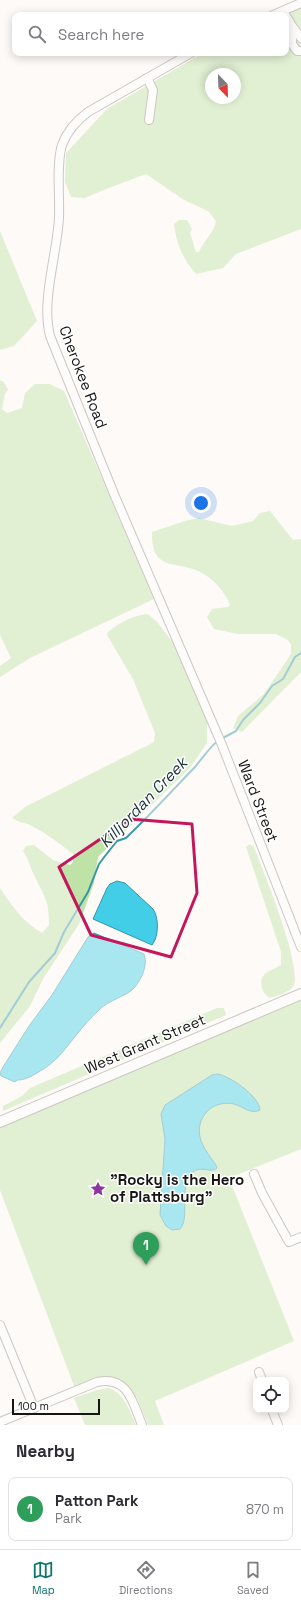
<!DOCTYPE html>
<style>
body{margin:0;font-family:"Space Grotesk",sans-serif;background:#f7f7f7;color:#2b2b33}
.controls{position:absolute;right:12px;bottom:12px;display:grid;overflow:hidden;border-radius:8px;box-shadow:0 2px 10px #0003}
.controls button{width:36px;height:36px;display:grid;place-items:center;padding:0;border:0;border-bottom:1px solid #e1e1e2;background:#fff;color:#2b2b33;font:20px sans-serif}
.compass{position:absolute;left:205px;top:68px;width:36px;height:36px;border-radius:50%;background:#fff;box-shadow:0 2px 10px #0003;rotate:157deg}
.scale{position:absolute;left:12px;bottom:10px;width:88px;box-sizing:border-box;padding-left:4px;border:2px solid #171514;border-top:0;font-size:11px;line-height:14px;white-space:nowrap;color:#171514;-webkit-text-stroke:3px #fff;paint-order:stroke}
.you{position:absolute;left:201px;top:503px;width:14px;height:14px;margin:-10px;border:3px solid #fff;border-radius:50%;background:#1a73e8;box-shadow:0 0 0 6px #1a73e833}
.badge{display:grid;place-items:center;width:26px;height:26px;border-radius:50%;background:#0f766e;color:#fff;font-size:13px;font-weight:700}
.pin{position:absolute;translate:-50% -33px;filter:drop-shadow(0 1px 2px #0008)}
.pin::after{content:'';position:absolute;top:21px;width:14px;height:12px;background:inherit;clip-path:polygon(0 0,100% 0,50% 100%)}
.list{margin:0;padding:0;list-style:none}
h2{display:flex;justify-content:space-between;align-items:center;height:52px;margin:0;padding:0 16px;font-size:17px}
h2 small{font-size:13px;font-weight:400;color:#7c7c81}
.list li{display:grid;grid-template-columns:26px 1fr auto;gap:12px;align-items:center;box-sizing:border-box;height:64px;margin:0 8px 8px;padding:0 8px;border:1px solid #e1e1e2;border-radius:8px}
.list b{display:block;font-size:15px;white-space:nowrap}
.list p{margin:0;font-size:13px;white-space:nowrap;color:#7c7c81}
.list em{font-size:13px;font-style:normal;color:#7c7c81}
.icon{flex:none;width:22px;height:22px;fill:none;stroke:currentColor;stroke-width:2;stroke-linecap:round;stroke-linejoin:round}
.map{position:relative;flex:none;width:301px;height:1425px;overflow:hidden}
.search{position:absolute;background:#fff;box-shadow:0 2px 10px #0003;left:12px;right:12px;top:12px;height:44px;display:flex;align-items:center;gap:10px;box-sizing:border-box;padding:0 14px;border-radius:8px;color:#7c7c81;font-size:15px}
.sheet{height:124px;background:#fff}
nav{display:flex;justify-content:space-around;align-items:center;box-sizing:border-box;height:56px;border-top:1px solid #e1e1e2;background:#fff;font-size:11px;color:#7c7c81}
nav a{display:grid;justify-items:center;gap:2px}
nav .on{color:#0f766e}
.map>svg:first-child{display:block}
.green{fill:#bfe3a6;fill-rule:evenodd}
.water{fill:#42cee7;stroke:#3596a8}
.lines{fill:none;stroke-linecap:round;stroke-linejoin:round}
.stream{stroke:#3596a8;stroke-width:2}
.minor-casing{stroke:#8f8a87;stroke-width:10}
.major-casing{stroke:#8f8a87;stroke-width:12}
.minor{stroke:#fff;stroke-width:8}
.major{stroke:#fff;stroke-width:10}
.marked{fill:none;stroke:#c2185b;stroke-width:3;stroke-linejoin:round}
.labels{text-anchor:middle;stroke-width:3;stroke-linejoin:round;paint-order:stroke}
.street-label{font-size:15px;fill:#171514;stroke:#fff}
.poi-label{font-size:15px;font-weight:bold;fill:#171514;stroke:#fff;text-anchor:start}
.water-label{font-size:16px;font-style:italic;fill:#20373c;stroke:#fff}
</style>
<div class="map">
<svg width="301" height="1425" viewBox="0 0 301 1425">
<rect width="100%" height="100%" fill="#fefaf8"/>
<!-- green -->
<g class="green">
<path d="M 301,8 L 301,229 L 236,254 L 223,268 L 196,274 C 182,257 177,246 174,224 L 179,220 L 187,220 L 192,229 L 190,233 L 196,252 L 199,252 C 203,242 215,231 216,221 L 208,211 L 184,200 L 146,174 L 101,191 L 85,198 L 71,197 L 65,182 L 66,153 L 107,109 L 203,53 L 286,53 L 286,15 L 282,15 ZM 211,74 L 235,74 L 235,98 L 211,98 Z"/>
<path d="M 0,231 L 37,321 L 14,346 L 0,350 Z"/>
<path d="M 0,380 L 4,382 L 8,390 L 5,394 L 2,409 L 7,413 L 22,408 L 25,393 L 35,384 L 50,384 L 64,391 L 154,599 L 30,658 L 0,677 L 0,666 L 11,658 L 0,635 Z"/>
<path d="M 270,511 L 293,540 L 301,539 L 301,672 L 242,732 L 233,728 L 238,716 L 264,694 L 291,654 L 291,645 L 288,640 L 276,634 L 238,634 L 214,629 L 207,617 L 212,609 L 228,607 L 230,605 C 226,594 214,579 202,573 C 178,559 151,574 152,532 L 185,521 L 199,518 L 232,526 L 253,521 L 260,513 Z"/>
<path d="M 148,614 L 157,622 L 175,645 L 207,719 L 207,743 L 190,768 L 98,857 L 94,883 L 79,924 L 43,979 L 30,1006 L 0,1043 L 0,888 C 12,906 23,922 42,933 L 49,925 C 49,900 45,898 35,877 C 30,868 29,859 23,851 L 26,846 L 34,845 L 53,860 L 70,865 L 73,862 L 73,854 C 60,844 47,834 32,826 C 25,822 19,823 12,818 L 25,807 L 154,742 L 155,733 L 133,679 L 107,635 L 108,632 C 119,623 133,615 148,614 Z"/>
<path d="M 250,844 L 254,847 C 264,873 301,962 294,985 C 290,993 277,995 270,998 C 262,994 257,980 266,973 C 270,970 276,968 281,965 L 281,952 L 246,847 Z"/>
<path d="M 301,994 L 301,1149 L 229,1178 L 294,1341 L 155,1401 L 164,1425 L 148,1425 L 137,1398 L 131,1397 L 112,1381 L 76,1391 L 0,1190 L 0,1122 Z"/>
<path d="M 217,1008 L 224,1008 L 226,1015 L 3,1111 L 3,1106 L 22,1096 L 30,1088 Z"/>
<path d="M 109,1388 C 125,1394 129,1410 136,1425 L 85,1425 L 74,1398 L 97,1390 Z"/>
</g>
<!-- water -->
<g class="water">
<path d="M 117,881 L 125,883 L 153,909 C 159,917 159,937 152,945 L 93,919 L 107,888 L 110,884 Z"/>
<path d="M 94,933 L 144,954 C 148,965 142,978 135,987 C 128,996 108,1000 99,1010 C 92,1017 84,1025 78,1033 C 63,1051 58,1061 37,1073 C 30,1077 25,1080 17,1080 L 15,1082 L 1,1076 L 0,1073 L 3,1067 L 29,1026 L 52,995 L 88,937 Z"/>
<path d="M 217,1074 C 229,1075 260,1097 260,1110 C 251,1115 242,1106 234,1104 C 220,1101 207,1107 201,1121 C 195,1138 206,1151 216,1165 L 217,1168 C 211,1174 200,1165 193,1172 C 177,1189 191,1217 180,1229 L 172,1230 L 166,1226 L 160,1215 L 165,1139 L 161,1114 L 165,1105 L 212,1075 Z"/>
</g>
<g class="lines">
<!-- stream -->
<g class="stream">
<path d="M 221,739 L 236,731 L 243,720 L 260,703 L 272,686 L 283,679 L 295,657 L 301,653"/>
<path d="M 0,1028 L 29,982 L 55,953 L 64,932 L 88,892 L 99,864 L 105,856 L 117,841 L 126,838 C 149,816 171,792 193,769 C 200,762 210,746 218,741"/>
</g>
<!-- minor casing -->
<g class="minor-casing">
<g id="minor">
<path d="M 273,15 L 301,3"/>
<path d="M 286,16 L 292,26"/>
<path d="M 301,38 L 292,26 L 292,44 L 297,51 L 301,51"/>
<path d="M 191,53 L 88,112 C 76,121 67,131 62,145 C 56,164 60,197 59,218 C 57,255 41,300 50,336 L 114,494 L 222,745 L 301,947"/>
<path d="M 147,78 L 153,90 L 149,120"/>
<path d="M 254,1174 L 262,1193 L 289,1242 L 301,1237"/>
<path d="M 0,1325 L 34,1408"/>
<path d="M 259,1372 L 262,1380"/>
<path d="M 272,1410 L 278,1425"/>
<path d="M 0,1422 L 97,1382 C 128,1375 133,1403 142,1425"/>
</g>
</g>
<!-- major casing -->
<g class="major-casing">
<path id="major" d="M 0,1122 L 301,994"/>
</g>
<!-- minor -->
<use href="#minor" class="minor"/>
<!-- major -->
<use href="#major" class="major"/>
</g>
<!-- marked area -->
<path d="M0 0H301V1425H0ZM 130,819 L 192,824 L 197,893 L 171,957 L 91,935 L 59,867 Z" fill="#fefaf8" fill-opacity=".55" fill-rule="evenodd"/>
<path class="marked" d="M 130,819 L 192,824 L 197,893 L 171,957 L 91,935 L 59,867 Z"/>
<!-- icons -->
<defs>
<g id="sight-bare" transform="scale(1.2)"><path d="M0-6L1.8-2.2L6-1.7L2.9 1.2L3.7 5.4L0 3.3L-3.7 5.4L-2.9 1.2L-6-1.7L-1.8-2.2Z" fill="#8f35a1" stroke="#fff" stroke-width="2.5" paint-order="stroke"/></g>
</defs>
<g fill-rule="evenodd">
<use href="#sight-bare" x="98" y="1189"/>
</g>
<g class="labels">
<!-- street labels -->
<g class="street-label">
<text transform="translate(83 377) rotate(69)" y="5">Cherokee Road</text>
<text transform="translate(258 801) rotate(69)" y="5">Ward Street</text>
<text transform="translate(145 1044) rotate(-23)" y="5">West Grant Street</text>
</g>
<!-- poi labels -->
<g class="poi-label">
<text x="110" y="1185">"Rocky is the Hero<tspan x="110" dy="17">of Plattsburg"</tspan></text>
</g>
<!-- water labels -->
<g class="water-label">
<text transform="translate(143 802) rotate(-46)" y="6">Killjordan Creek</text>
</g>
</g>
</svg>
<div class="controls">
<button><svg class="icon" aria-label="locate" viewBox="0 0 24 24"><circle cx="12" cy="12" r="6"/><path d="M12 2v4M12 18v4M2 12h4M18 12h4"/></svg></button>
</div>
<svg class="compass" viewBox="-18 -18 36 36"><path d="M0-13l5 13h-10z" fill="#e53935"/><path d="M0 13l5-13h-10z" fill="#7c7c81"/></svg>
<div class="scale">100 m</div>
<div class="you"></div>
<div class="pin badge" style="left:146px;top:1265px;background:#2e9e5b">1</div>
<div class="search"><svg class="icon" aria-label="search" viewBox="0 0 24 24"><circle cx="10" cy="10" r="6"/><path d="M15 15l6 6"/></svg>Search here</div>
</div>
<section class="sheet">
<h2>Nearby<small></small></h2>
<ul class="list">
<li><span class="badge" style="background:#2e9e5b">1</span><div><b>Patton Park</b><p>Park</p></div><em>870 m</em></li>
</ul>
</section>
<nav>
<a class="on"><svg class="icon" aria-label="map" viewBox="0 0 24 24"><path d="M3 6l6-2 6 2 6-2v14l-6 2-6-2-6 2zM9 4v14M15 6v14"/></svg>Map</a>
<a><svg class="icon" aria-label="directions" viewBox="0 0 24 24"><path d="M12 3l9 9-9 9-9-9zM9 14v-3h6M13 9l2 2-2 2"/></svg>Directions</a>
<a><svg class="icon" aria-label="saved" viewBox="0 0 24 24"><path d="M7 4h10v16l-5-4-5 4z"/></svg>Saved</a>
</nav>
